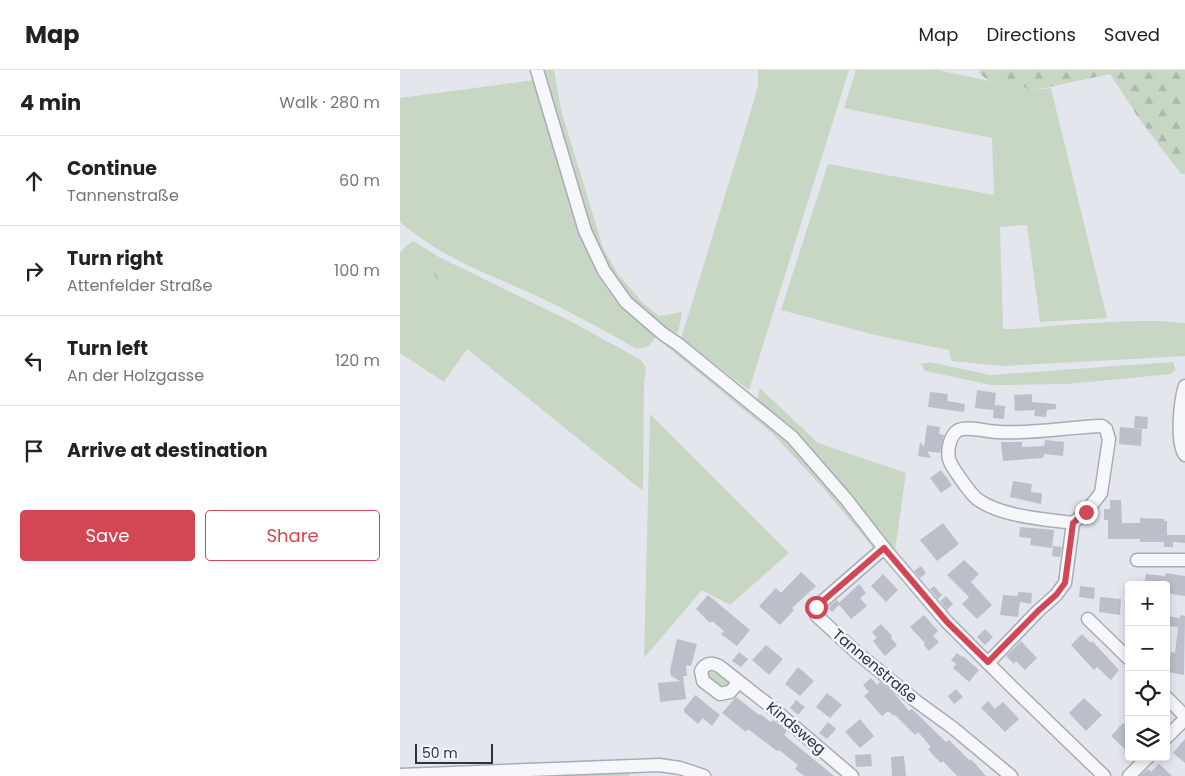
<!DOCTYPE html>
<meta charset="utf-8">
<style>
body{margin:0;font-family:Poppins,sans-serif;background:#f2f2f2;color:#222}
.controls{position:absolute;right:15px;bottom:15px;display:grid;overflow:hidden;border-radius:5px;box-shadow:0 2px 8px #0003}
.controls button{width:45px;height:45px;display:grid;place-items:center;padding:0;border:0;border-bottom:1px solid #e0e0e0;background:#fff;color:#222;font:25px sans-serif}
.scale{position:absolute;left:15px;bottom:12px;width:78px;box-sizing:border-box;padding-left:5px;border:2px solid #2a3245;border-top:0;font-size:14px;line-height:18px;white-space:nowrap;color:#2a3245;-webkit-text-stroke:4px #f3f5f9;paint-order:stroke}
.stop{position:absolute;width:15px;height:15px;margin:-11px;border:4px solid #d34654;border-radius:50%;background:#fff}
.stop.end{background:#d34654;border-color:#fff;box-shadow:0 1px 5px #0008}
.list{margin:0;padding:0;list-style:none}
h2{display:flex;justify-content:space-between;align-items:center;height:65px;margin:0;padding:0 20px;font-size:21px}
h2 small{font-size:16px;font-weight:400;color:#767676}
.list li{display:grid;grid-template-columns:32px 1fr auto;gap:15px;align-items:center;box-sizing:border-box;height:90px;padding:0 20px;border-top:1px solid #e0e0e0}
.list b{display:block;font-size:19px;white-space:nowrap}
.list p{margin:0;font-size:16px;white-space:nowrap;color:#767676}
.list em{font-size:16px;font-style:normal;color:#767676}
.actions{display:flex;gap:10px;padding:15px 20px}
.actions a{flex:1;padding:11px 0;border:1px solid #d34654;border-radius:5px;text-align:center;font-size:18px;color:#d34654}
.actions .main{background:#d34654;color:#fff}
.icon{flex:none;width:28px;height:28px;fill:none;stroke:currentColor;stroke-width:2;stroke-linecap:round;stroke-linejoin:round}
.map{position:relative;flex:none;width:785px;height:706px;overflow:hidden}
header{display:flex;align-items:center;gap:30px;box-sizing:border-box;height:70px;padding:0 25px;background:#fff;border-bottom:1px solid #e0e0e0}
header strong{font-size:24px}
nav{display:flex;gap:28px;margin-inline-start:auto;font-size:18px}
main{display:flex}
aside{flex:1;background:#fff}
.map>svg:first-child{display:block}
.grass{fill:#c8d6c4}
.forest{fill:url(#forest-firs)}
.building{fill:#babfca}
.lines{fill:none;stroke-linecap:round;stroke-linejoin:round}
.minor-casing{stroke:#a8acb7;stroke-width:15}
.minor{stroke:#f6f7fa;stroke-width:12}
.route{stroke:#d34654;stroke-width:6}
.labels{text-anchor:middle;stroke-width:5;stroke-linejoin:round;paint-order:stroke}
.street-label{font-size:15px;fill:#2a3245;stroke:#f3f5f9}
</style>
<header>
<strong>Map</strong>
<nav><a>Map</a><a>Directions</a><a>Saved</a></nav>
</header>
<main>
<aside>
<h2>4 min<small>Walk · 280 m</small></h2>
<ul class="list">
<li><svg class="icon" aria-label="ahead" viewBox="0 0 24 24"><path d="M12 20V5M6 11l6-6 6 6"/></svg><div><b>Continue</b><p>Tannenstraße</p></div><em>60 m</em></li>
<li><svg class="icon" aria-label="right" viewBox="0 0 24 24"><path d="M7 20v-9h11M14 6l5 5-5 5"/></svg><div><b>Turn right</b><p>Attenfelder Straße</p></div><em>100 m</em></li>
<li><svg class="icon" aria-label="left" viewBox="0 0 24 24"><path d="M17 20v-9H6M10 6l-5 5 5 5"/></svg><div><b>Turn left</b><p>An der Holzgasse</p></div><em>120 m</em></li>
<li><svg class="icon" aria-label="arrive" viewBox="0 0 24 24"><path d="M6 21V4h12l-3 4 3 4H6"/></svg><div><b>Arrive at destination</b></div></li>
</ul>
<div class="actions"><a class="main">Save</a><a>Share</a></div>
</aside>
<div class="map">
<svg width="785" height="706" viewBox="0 0 785 706">
<defs>
<pattern id="forest-firs" width="22" height="20" patternUnits="userSpaceOnUse" patternTransform="scale(1.25)"><rect width="22" height="20" fill="#c8d6c4"/><path d="M5 1l3.5 6h-7zM16 11l3.5 6h-7z" fill="#acb8aa"/></pattern>
</defs>
<rect width="100%" height="100%" fill="#e3e6ec"/>
<!-- grass -->
<g class="grass">
<path d="M 143,0 L 154,0 L 161,40 L 203,178 L 218,204 L 243,233 L 259,246 L 282,242 L 278,263 L 270,262 L 232,229 L 214,207 L 195,173 Z"/>
<path d="M 358,0 L 449,0 L 349,320 L 281,269 L 353,34 L 358,15 Z"/>
<path d="M 456,0 L 538,0 L 589,11 L 623,16 L 630,21 L 651,18 L 707,248 L 640,252 L 627,155 L 600,157 L 603,259 C 619,259 633,258 649,256 C 692,253 743,248 785,253 L 785,286 L 604,296 L 551,291 L 549,280 L 475,265 L 381,240 L 428,94 L 594,125 L 592,68 L 444,38 Z"/>
<path d="M 135,10 L 183,173 L 203,211 L 227,240 L 255,267 C 251,276 246,279 235,278 C 203,259 170,242 137,226 C 87,203 43,189 0,152 L 0,28 Z"/>
<path d="M 13,171 L 39,187 L 172,252 L 241,290 L 246,298 L 244,313 L 243,421 L 67,279 L 44,312 L 0,283 L 0,245 L 20,255 L 21,251 L 0,236 L 0,183 L 4,178 Z"/>
<path d="M 265,275 L 271,276 C 305,304 342,331 375,361 C 412,396 445,435 476,476 L 475,480 L 425,420 L 372,363 Z"/>
<path d="M 530,292 L 590,305 L 773,292 L 776,300 L 771,304 L 667,314 L 592,315 L 525,301 L 521,294 Z"/>
<path d="M 360,318 L 418,373 L 506,403 L 495,480 L 414,386 L 357,331 Z"/>
<path d="M 250,344 L 389,483 L 330,535 L 302,520 L 244,588 Z"/>
<path d="M 314,598 L 329,611 L 328,616 L 317,619 L 306,604 L 307,601 Z"/>
<path d="M 232,699 L 229,706 L 86,706 Z"/>
</g>
<!-- forest -->
<g class="forest">
<path d="M 580,0 L 785,0 L 785,104 L 781,104 L 740,50 L 710,4 L 630,21 L 623,16 L 589,11 L 579,3 Z"/>
<path d="M 32,194 L 38,195 L 46,204 L 57,210 L 52,216 L 36,208 L 31,197 Z"/>
<path d="M 0,236 L 22,251 L 20,255 L 0,245 Z"/>
</g>
<!-- building -->
<g class="building">
<path d="M 577,320 L 596,323 L 594,340 L 575,338 Z"/>
<path d="M 530,322 L 548,324 L 547,331 L 565,334 L 564,342 L 528,337 Z"/>
<path d="M 632,324 L 632,332 L 656,334 L 656,339 L 647,340 L 646,347 L 634,346 L 635,340 L 615,341 L 614,325 Z"/>
<path d="M 594,335 L 605,336 L 604,349 L 593,348 Z"/>
<path d="M 735,346 L 748,347 L 747,359 L 734,358 Z"/>
<path d="M 527,355 L 540,357 L 539,364 L 544,365 L 540,383 L 527,381 L 531,388 L 518,386 L 520,372 L 524,377 Z"/>
<path d="M 720,357 L 742,359 L 741,376 L 719,374 Z"/>
<path d="M 645,370 L 664,372 L 663,386 L 644,384 L 643,388 L 603,391 L 601,372 L 622,372 L 622,377 L 644,376 Z"/>
<path d="M 541,400 L 552,415 L 541,423 L 530,408 Z"/>
<path d="M 613,411 L 632,414 L 631,422 L 642,423 L 641,434 L 610,427 Z"/>
<path d="M 710,430 L 721,430 L 722,453 L 740,453 L 740,448 L 764,449 L 764,451 L 767,451 L 767,465 L 785,465 L 785,473 L 773,472 L 773,477 L 764,477 L 764,472 L 740,472 L 740,469 L 708,469 L 708,450 L 704,450 L 704,439 L 710,439 Z"/>
<path d="M 543,453 L 559,474 L 537,491 L 520,470 Z"/>
<path d="M 620,457 L 654,460 L 652,478 L 630,475 L 631,468 L 619,467 Z"/>
<path d="M 653,476 L 662,477 L 660,487 L 652,486 Z"/>
<path d="M 564,490 L 579,504 L 571,512 L 592,535 L 577,549 L 562,534 L 569,527 L 547,505 Z"/>
<path d="M 521,496 L 526,503 L 520,508 L 514,501 Z"/>
<path d="M 401,502 L 416,516 L 392,538 L 394,540 L 380,555 L 359,536 L 376,518 L 381,523 Z"/>
<path d="M 766,503 L 785,506 L 785,526 L 766,523 L 766,515 L 744,515 L 746,504 L 765,506 Z"/>
<path d="M 483,504 L 498,520 L 486,532 L 471,516 Z"/>
<path d="M 459,514 L 466,523 L 460,528 L 467,536 L 451,549 L 439,535 L 432,542 L 428,538 L 437,530 L 439,533 Z"/>
<path d="M 534,516 L 542,525 L 538,529 L 530,519 Z"/>
<path d="M 680,516 L 695,518 L 694,529 L 679,527 Z"/>
<path d="M 618,522 L 632,523 L 631,534 L 620,532 L 618,547 L 600,545 L 603,525 L 618,526 Z"/>
<path d="M 308,525 L 350,560 L 337,576 L 321,564 L 324,561 L 312,551 L 310,553 L 296,539 Z"/>
<path d="M 546,526 L 553,534 L 547,540 L 540,531 Z"/>
<path d="M 700,527 L 721,529 L 720,545 L 699,542 Z"/>
<path d="M 524,545 L 538,561 L 533,566 L 539,572 L 529,581 L 524,575 L 525,573 L 510,557 Z"/>
<path d="M 780,545 L 785,546 L 784,605 L 768,602 L 771,582 L 775,583 L 778,557 L 766,556 L 766,546 L 780,548 Z"/>
<path d="M 481,554 L 492,566 L 491,568 L 497,575 L 485,586 L 473,571 L 477,568 L 472,562 Z"/>
<path d="M 585,559 L 593,567 L 585,575 L 577,567 Z"/>
<path d="M 682,564 L 691,573 L 692,571 L 719,600 L 711,610 L 697,597 L 694,600 L 671,575 Z"/>
<path d="M 277,569 L 297,574 L 291,596 L 286,595 L 287,606 L 283,606 L 286,629 L 260,632 L 258,613 L 280,611 L 271,606 L 270,600 Z"/>
<path d="M 621,571 L 637,588 L 625,600 L 616,591 L 614,594 L 606,586 Z"/>
<path d="M 366,575 L 383,589 L 369,605 L 352,590 Z"/>
<path d="M 339,582 L 348,589 L 341,597 L 332,591 Z"/>
<path d="M 557,583 L 562,587 L 563,586 L 579,600 L 569,612 L 553,598 L 556,594 L 551,590 Z"/>
<path d="M 398,597 L 414,611 L 400,626 L 385,614 Z"/>
<path d="M 471,608 L 477,615 L 480,612 L 493,622 L 509,641 L 512,639 L 546,672 L 549,670 L 570,691 L 571,689 L 586,706 L 557,706 L 543,691 L 541,693 L 532,684 L 528,679 L 531,677 L 518,662 L 515,665 L 495,645 L 494,646 L 488,641 L 482,646 L 464,626 L 469,622 L 463,615 Z"/>
<path d="M 556,619 L 563,627 L 554,634 L 548,626 Z"/>
<path d="M 427,623 L 442,635 L 430,648 L 416,637 Z"/>
<path d="M 295,625 L 320,645 L 312,656 L 303,648 L 298,654 L 284,642 L 284,639 Z"/>
<path d="M 336,627 L 359,645 L 360,644 L 371,652 L 373,650 L 385,659 L 387,661 L 384,665 L 434,706 L 404,706 L 395,699 L 398,695 L 379,680 L 377,681 L 348,659 L 346,662 L 322,643 Z"/>
<path d="M 684,628 L 702,645 L 686,661 L 669,643 Z"/>
<path d="M 396,630 L 405,637 L 398,645 L 390,638 Z"/>
<path d="M 588,631 L 595,639 L 603,632 L 619,649 L 605,662 L 581,638 Z"/>
<path d="M 460,649 L 474,666 L 460,678 L 445,662 Z"/>
<path d="M 428,652 L 436,659 L 427,669 L 419,663 Z"/>
<path d="M 723,653 L 729,658 L 729,683 L 711,666 Z"/>
<path d="M 785,669 L 785,693 L 773,683 Z"/>
<path d="M 471,684 L 472,696 L 456,697 L 455,685 Z"/>
<path d="M 504,686 L 506,706 L 492,706 L 491,687 Z"/>
<path d="M 759,694 L 772,706 L 740,706 L 748,699 L 751,702 Z"/>
</g>
<g class="lines">
<!-- minor casing -->
<g class="minor-casing">
<g id="minor">
<path d="M 137,0 L 185,161 L 204,201 L 226,232 L 263,264 L 278,274 L 392,367 L 446,429 L 484,478 L 547,552 L 611,616 L 704,706"/>
<path d="M 785,316 C 780,331 776,373 785,385"/>
<path d="M 484,478 L 416,537 L 416,545 L 456,582 L 516,631 L 553,658 L 611,706"/>
<path d="M 737,490 L 785,490"/>
<path d="M 688,549 L 729,589"/>
<path d="M 588,593 L 638,541 L 656,525 L 665,513 L 673,453 C 644,449 602,447 577,429 C 571,424 565,415 560,408 C 556,402 551,396 549,389 C 547,380 550,366 557,361 C 566,355 588,362 599,362 C 633,364 668,357 702,356 L 706,359 L 709,369 L 701,423 L 686,442 L 673,453"/>
<path d="M 339,612 L 330,622 L 320,624 L 303,611 L 301,601 C 305,593 312,592 319,596 L 370,636 L 452,706"/>
<path d="M 766,627 L 785,646"/>
<path d="M 766,668 L 785,649"/>
<path d="M 0,705 L 259,695 L 280,698 L 304,706"/>
<path d="M 729,706 L 748,687"/>
</g>
</g>
<!-- minor -->
<use href="#minor" class="minor"/>
</g>
<g class="lines">
<!-- route -->
<path class="route" d="M 416,537 L 484,478 L 547,552 L 588,592 L 638,541 L 656,525 L 665,513 L 673,453 L 686,442"/>
</g>
<g class="labels">
<!-- street labels -->
<g class="street-label">
<text transform="translate(475 596) rotate(40)" y="5">Tannenstraße</text>
<text transform="translate(396 658) rotate(40)" y="5">Kindsweg</text>
</g>
</g>
</svg>
<div class="controls">
<button>+</button>
<button>−</button>
<button><svg class="icon" aria-label="locate" viewBox="0 0 24 24"><circle cx="12" cy="12" r="6"/><path d="M12 2v4M12 18v4M2 12h4M18 12h4"/></svg></button>
<button><svg class="icon" aria-label="layers" viewBox="0 0 24 24"><path d="M12 4l9 5-9 5-9-5zM3 14l9 5 9-5"/></svg></button>
</div>
<div class="scale">50 m</div>
<div class="stop" style="left:416px;top:537px"></div>
<div class="stop end" style="left:686px;top:442px"></div>
</div>
</main>
